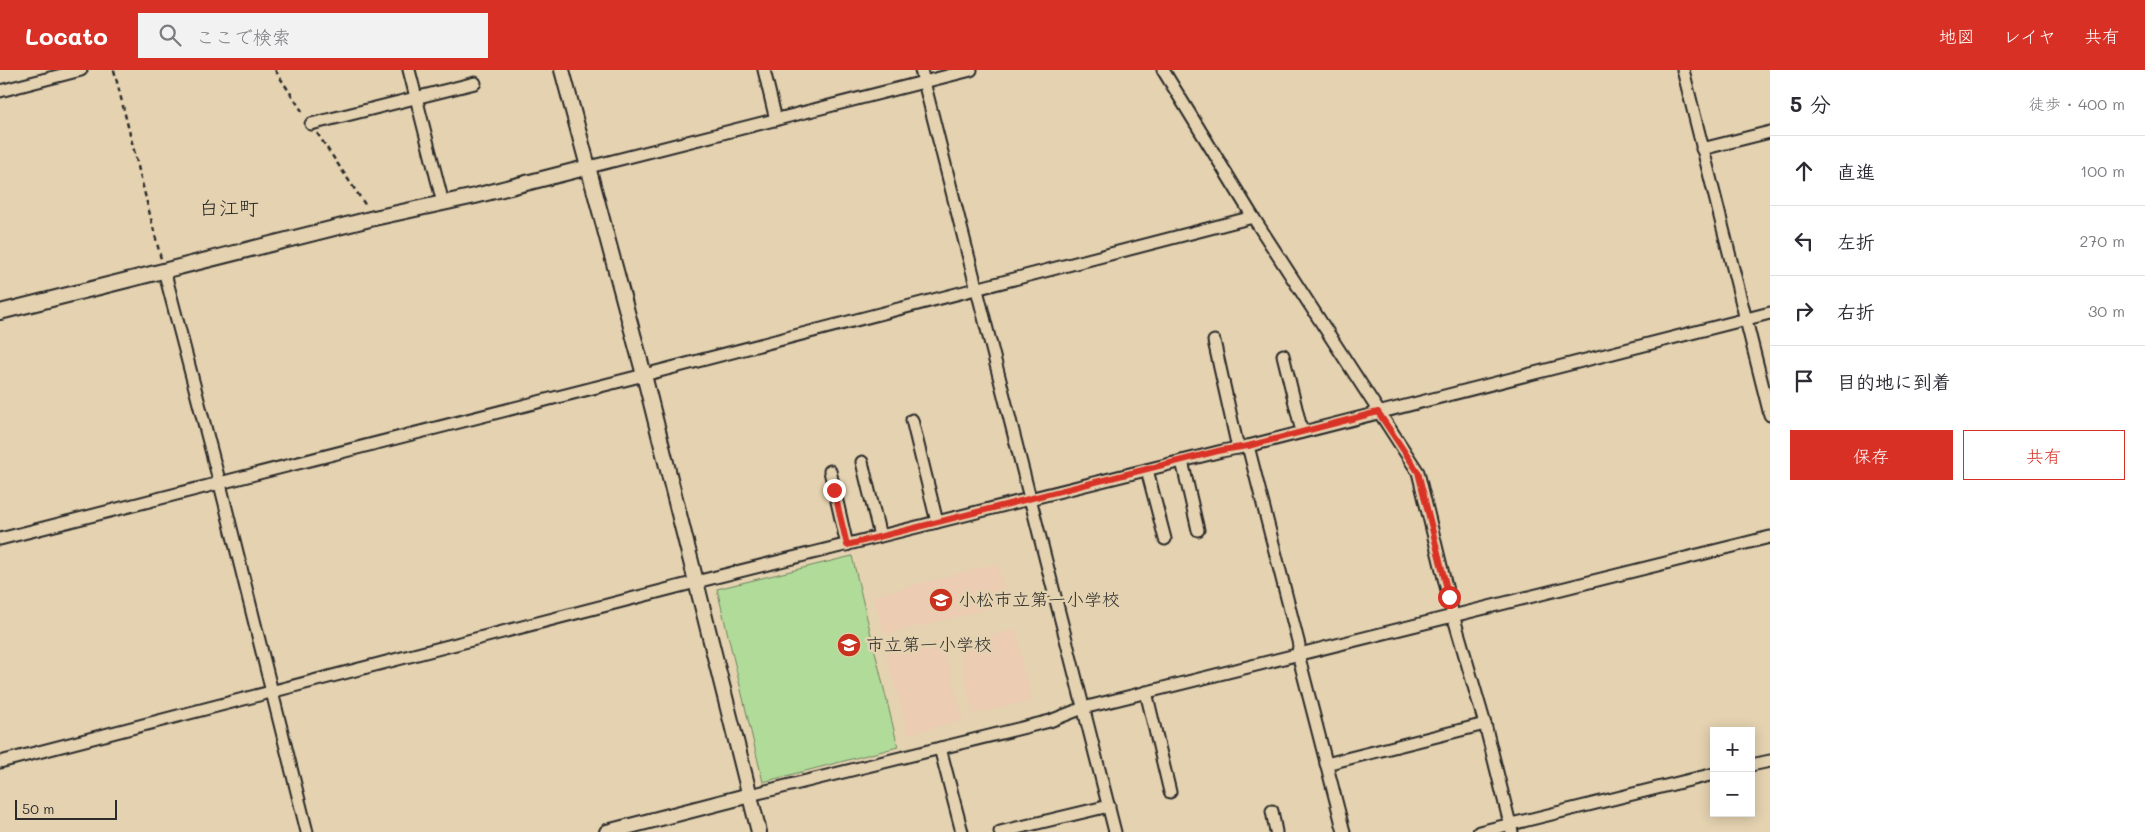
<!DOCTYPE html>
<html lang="ja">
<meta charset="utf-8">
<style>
body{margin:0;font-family:Mali,"Klee One",sans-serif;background:#f2f2f3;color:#2b2b33}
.controls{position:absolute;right:15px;bottom:15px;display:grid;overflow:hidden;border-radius:0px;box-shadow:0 2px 12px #0003}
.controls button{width:45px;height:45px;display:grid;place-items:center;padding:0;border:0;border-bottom:1px solid #e1e1e2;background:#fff;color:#2b2b33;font:25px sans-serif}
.scale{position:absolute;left:15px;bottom:12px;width:102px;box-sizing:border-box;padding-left:5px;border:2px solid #2b2b2b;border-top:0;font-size:14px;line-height:18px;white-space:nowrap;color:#2b2b2b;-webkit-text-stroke:4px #e4d2b0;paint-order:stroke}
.stop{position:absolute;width:15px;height:15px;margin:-11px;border:4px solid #d93025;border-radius:50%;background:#fff}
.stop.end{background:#d93025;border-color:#fff;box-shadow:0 1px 5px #0008}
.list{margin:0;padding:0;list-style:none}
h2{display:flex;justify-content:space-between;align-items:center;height:65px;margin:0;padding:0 20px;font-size:21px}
h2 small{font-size:16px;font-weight:400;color:#7c7c81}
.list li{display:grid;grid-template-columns:32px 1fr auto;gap:15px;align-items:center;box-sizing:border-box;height:70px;padding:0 20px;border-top:1px solid #e1e1e2}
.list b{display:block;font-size:19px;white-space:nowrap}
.list em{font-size:16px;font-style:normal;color:#7c7c81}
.actions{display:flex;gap:10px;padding:15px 20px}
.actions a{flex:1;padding:11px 0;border:1px solid #d93025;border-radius:0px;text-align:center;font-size:18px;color:#d93025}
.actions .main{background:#d93025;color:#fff}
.icon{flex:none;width:28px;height:28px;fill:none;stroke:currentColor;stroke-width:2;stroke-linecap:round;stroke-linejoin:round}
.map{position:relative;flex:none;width:1770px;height:762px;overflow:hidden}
header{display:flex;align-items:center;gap:30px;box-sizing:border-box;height:70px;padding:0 25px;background:#d93025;color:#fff}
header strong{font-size:24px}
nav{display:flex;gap:28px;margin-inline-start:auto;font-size:18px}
.search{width:350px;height:45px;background:#f2f2f3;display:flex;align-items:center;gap:12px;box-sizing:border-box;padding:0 18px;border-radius:0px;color:#7c7c81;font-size:19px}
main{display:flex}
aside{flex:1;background:#fff}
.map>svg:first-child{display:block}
.built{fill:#eccdb3}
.green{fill:#b1db98;stroke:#6e8362}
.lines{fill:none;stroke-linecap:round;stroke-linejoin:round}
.minor-casing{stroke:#2b2b2b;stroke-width:15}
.tertiary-casing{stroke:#2b2b2b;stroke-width:18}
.path{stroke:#2b2b2b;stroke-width:2.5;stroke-dasharray:5 4;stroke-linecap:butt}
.minor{stroke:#e4d2b0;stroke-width:11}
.tertiary{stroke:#e4d2b0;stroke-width:14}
.route{stroke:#d93025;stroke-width:6}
.labels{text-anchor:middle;stroke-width:5;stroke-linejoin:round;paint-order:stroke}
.poi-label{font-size:18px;fill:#2b2b2b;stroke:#e4d2b0;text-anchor:start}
.quarter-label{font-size:20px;fill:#2b2b2b;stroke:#e4d2b0}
</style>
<header>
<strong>Locato</strong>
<div class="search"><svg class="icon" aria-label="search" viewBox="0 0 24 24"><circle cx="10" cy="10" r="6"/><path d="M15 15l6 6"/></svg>ここで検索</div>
<nav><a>地図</a><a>レイヤ</a><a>共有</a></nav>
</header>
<main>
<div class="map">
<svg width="1770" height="762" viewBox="0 0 1770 762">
<rect width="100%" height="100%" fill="#e4d2b0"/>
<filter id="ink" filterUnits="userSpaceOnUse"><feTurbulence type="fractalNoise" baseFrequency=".02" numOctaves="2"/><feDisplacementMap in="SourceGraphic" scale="10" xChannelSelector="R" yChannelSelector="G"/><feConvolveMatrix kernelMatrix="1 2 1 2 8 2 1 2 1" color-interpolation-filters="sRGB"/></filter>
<g filter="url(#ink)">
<!-- built -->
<g class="built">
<path d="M 998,493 L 1009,534 L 885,565 L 873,526 Z"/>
<path d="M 1016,559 L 1031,631 L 973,644 L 958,574 Z"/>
<path d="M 941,571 L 963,650 L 909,664 L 886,584 Z"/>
</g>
<!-- green -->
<path class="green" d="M 852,486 L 898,677 L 763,712 L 717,519 Z"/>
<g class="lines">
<!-- minor casing -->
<g class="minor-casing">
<g id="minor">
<path d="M 409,0 L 443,133"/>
<path d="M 764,0 L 776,50"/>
<path d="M 921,0 L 1115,762"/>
<path d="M 1163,0 L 1253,147 L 1418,402 L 1453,545 L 1485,654 L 1512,762"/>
<path d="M 1683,0 L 1770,345"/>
<path d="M 0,21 L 81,0"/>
<path d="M 311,54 L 475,13"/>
<path d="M 1702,79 L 1770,62"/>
<path d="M 589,97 L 971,0"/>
<path d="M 164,200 L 220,414 L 307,762"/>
<path d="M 1214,271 L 1238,378"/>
<path d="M 1283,285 L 1302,362"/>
<path d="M 912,350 L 937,452"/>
<path d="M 1248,376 L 1299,575 L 1298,584 L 1344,762"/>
<path d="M 1182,391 L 1198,460"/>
<path d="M 862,392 L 880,466"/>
<path d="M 1147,400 L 1165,469"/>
<path d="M 830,401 L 847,475"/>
<path d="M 0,469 L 644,305 L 1253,147"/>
<path d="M 1146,622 L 1170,722"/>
<path d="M 940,678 L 962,762"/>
<path d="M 0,692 L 696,512 L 1222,381 L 1248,376 L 1770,243"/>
<path d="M 1326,694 L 1485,654"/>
<path d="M 1751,695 L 1770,691"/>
<path d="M 750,725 L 1050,651 L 1083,638 L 1770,467"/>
<path d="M 1272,741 L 1276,762"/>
<path d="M 1000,762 L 1109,736"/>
<path d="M 1479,762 L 1714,704"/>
</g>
</g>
<!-- tertiary casing -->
<g class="tertiary-casing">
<g id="tertiary">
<path d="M 562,0 L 644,305 L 759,762"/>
<path d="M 0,242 L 374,148 L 475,126 L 589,97"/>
<path d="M 607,762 L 750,725"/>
</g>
</g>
<!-- path -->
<g class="path">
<path d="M 114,0 L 161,189"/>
<path d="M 275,0 L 304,44"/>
<path d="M 317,63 L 366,136"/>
</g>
<!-- minor -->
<use href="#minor" class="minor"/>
<!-- tertiary -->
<use href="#tertiary" class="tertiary"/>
</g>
</g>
<g class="lines" filter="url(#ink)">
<!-- route -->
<path class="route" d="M 834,420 L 847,475 L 1222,380 L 1248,376 L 1378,342 L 1418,402 L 1449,527"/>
</g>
<!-- icons -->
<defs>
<g id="school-disc" transform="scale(1.25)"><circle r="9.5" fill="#c8321e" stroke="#e4d2b0"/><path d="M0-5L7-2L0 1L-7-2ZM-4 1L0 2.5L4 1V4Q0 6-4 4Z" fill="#fff"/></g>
</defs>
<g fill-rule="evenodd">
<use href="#school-disc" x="941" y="530"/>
<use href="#school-disc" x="849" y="575"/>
</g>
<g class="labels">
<!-- poi labels -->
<g class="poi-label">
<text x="958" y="536">小松市立第一小学校</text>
<text x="866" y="581">市立第一小学校</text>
</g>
<!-- quarter labels -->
<g class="quarter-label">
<text x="229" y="145">白江町</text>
</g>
</g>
</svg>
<div class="controls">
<button>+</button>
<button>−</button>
</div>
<div class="scale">50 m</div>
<div class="stop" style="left:1449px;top:527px"></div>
<div class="stop end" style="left:834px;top:420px"></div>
</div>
<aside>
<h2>5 分<small>徒歩 · 400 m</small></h2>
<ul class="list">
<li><svg class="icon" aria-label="ahead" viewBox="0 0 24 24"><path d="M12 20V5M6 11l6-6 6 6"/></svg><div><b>直進</b></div><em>100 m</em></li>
<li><svg class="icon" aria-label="left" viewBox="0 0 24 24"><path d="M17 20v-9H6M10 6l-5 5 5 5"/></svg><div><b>左折</b></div><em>270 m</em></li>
<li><svg class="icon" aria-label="right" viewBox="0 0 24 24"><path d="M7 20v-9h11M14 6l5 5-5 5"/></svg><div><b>右折</b></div><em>30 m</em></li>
<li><svg class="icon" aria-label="arrive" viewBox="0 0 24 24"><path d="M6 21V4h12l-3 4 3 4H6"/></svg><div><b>目的地に到着</b></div></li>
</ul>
<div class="actions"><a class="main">保存</a><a>共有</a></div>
</aside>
</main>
